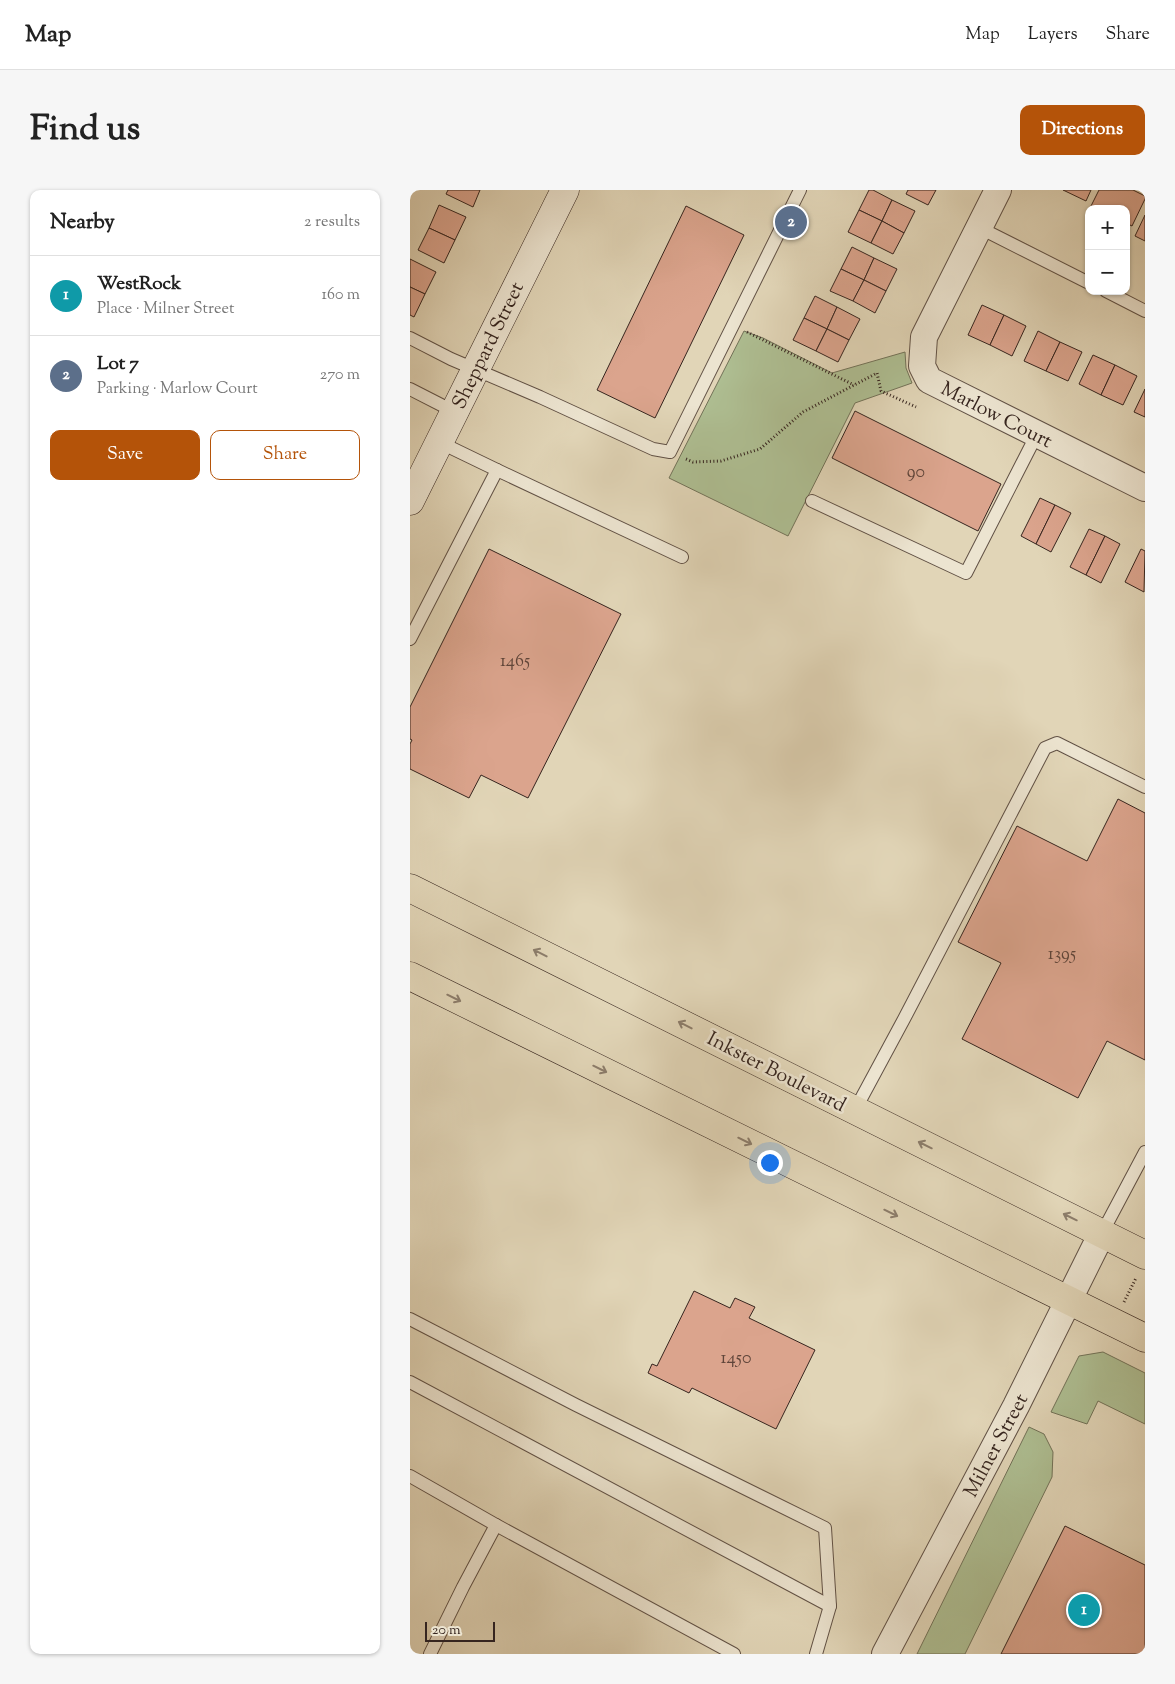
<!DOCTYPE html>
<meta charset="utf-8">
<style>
body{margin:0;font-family:"Sorts Mill Goudy",serif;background:#f6f6f6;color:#222}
.controls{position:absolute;right:15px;top:15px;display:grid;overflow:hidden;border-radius:10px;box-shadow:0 1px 4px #0004}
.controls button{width:45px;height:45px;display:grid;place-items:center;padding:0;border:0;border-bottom:1px solid #e0e0e0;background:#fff;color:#222;font:25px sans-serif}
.scale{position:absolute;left:15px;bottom:12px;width:70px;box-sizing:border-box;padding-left:5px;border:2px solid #36251f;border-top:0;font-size:14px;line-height:18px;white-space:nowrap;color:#36251f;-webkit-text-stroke:4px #ece4d0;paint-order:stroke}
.you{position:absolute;left:359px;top:972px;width:18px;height:18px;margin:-12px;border:4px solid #fff;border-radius:50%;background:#1a73e8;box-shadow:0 0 0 8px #1a73e833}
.badge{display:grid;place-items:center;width:32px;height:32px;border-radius:50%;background:#b45309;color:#fff;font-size:16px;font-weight:700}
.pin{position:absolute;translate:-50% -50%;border:2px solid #fff;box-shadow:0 1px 5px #0006}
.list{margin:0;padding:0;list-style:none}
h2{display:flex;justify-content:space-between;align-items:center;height:65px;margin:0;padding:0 20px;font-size:21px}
h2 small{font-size:16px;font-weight:400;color:#767676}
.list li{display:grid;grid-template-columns:32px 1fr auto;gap:15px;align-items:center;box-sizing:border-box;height:80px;padding:0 20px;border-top:1px solid #e0e0e0}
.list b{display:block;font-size:19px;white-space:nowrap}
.list p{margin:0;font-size:16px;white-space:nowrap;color:#767676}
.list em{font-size:16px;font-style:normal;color:#767676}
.actions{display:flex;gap:10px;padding:15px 20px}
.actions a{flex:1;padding:11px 0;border:1px solid #b45309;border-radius:10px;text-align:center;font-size:18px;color:#b45309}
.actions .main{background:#b45309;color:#fff}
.map{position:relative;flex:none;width:735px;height:1464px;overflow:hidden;border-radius:10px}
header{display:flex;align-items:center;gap:30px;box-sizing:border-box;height:70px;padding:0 25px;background:#fff;border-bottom:1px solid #e0e0e0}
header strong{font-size:24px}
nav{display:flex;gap:28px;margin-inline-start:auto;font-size:18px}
.intro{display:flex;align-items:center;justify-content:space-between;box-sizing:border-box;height:120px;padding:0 30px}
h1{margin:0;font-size:35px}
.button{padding:12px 22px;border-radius:10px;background:#b45309;color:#fff;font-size:18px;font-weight:700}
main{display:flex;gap:30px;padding:0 30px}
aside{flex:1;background:#fff;border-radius:10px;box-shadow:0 1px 4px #0004}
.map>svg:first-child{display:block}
.green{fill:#aebe92;stroke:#727258}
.building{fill:#dba48d;stroke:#36251f}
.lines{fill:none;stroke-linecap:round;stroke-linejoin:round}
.lane-casing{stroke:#615145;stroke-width:14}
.street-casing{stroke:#615145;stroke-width:28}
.secondary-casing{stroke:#36251f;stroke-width:29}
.primary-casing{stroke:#36251f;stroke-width:29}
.path{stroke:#36251f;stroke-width:3;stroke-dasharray:1 2.5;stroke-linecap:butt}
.lane{stroke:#ece4d0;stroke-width:12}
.street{stroke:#ece4d0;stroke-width:26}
.secondary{stroke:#ece4d0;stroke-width:28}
.primary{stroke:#e1d5b7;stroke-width:28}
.oneway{stroke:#8c7d6b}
.labels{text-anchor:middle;stroke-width:5;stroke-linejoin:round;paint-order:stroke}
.number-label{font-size:18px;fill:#5f453a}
.street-label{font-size:20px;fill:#36251f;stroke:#ece4d0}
</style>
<header>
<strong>Map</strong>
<nav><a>Map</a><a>Layers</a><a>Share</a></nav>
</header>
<div class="intro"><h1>Find us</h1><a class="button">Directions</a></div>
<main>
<aside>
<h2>Nearby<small>2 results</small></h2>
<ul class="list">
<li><span class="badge" style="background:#0f9aa8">1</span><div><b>WestRock</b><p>Place · Milner Street</p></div><em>160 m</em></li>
<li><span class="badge" style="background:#5c6f8a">2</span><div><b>Lot 7</b><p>Parking · Marlow Court</p></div><em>270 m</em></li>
</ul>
<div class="actions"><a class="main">Save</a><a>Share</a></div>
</aside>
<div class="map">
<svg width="735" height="1464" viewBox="0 0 735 1464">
<rect width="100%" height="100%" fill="#e1d5b7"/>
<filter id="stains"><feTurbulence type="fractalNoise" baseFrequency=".004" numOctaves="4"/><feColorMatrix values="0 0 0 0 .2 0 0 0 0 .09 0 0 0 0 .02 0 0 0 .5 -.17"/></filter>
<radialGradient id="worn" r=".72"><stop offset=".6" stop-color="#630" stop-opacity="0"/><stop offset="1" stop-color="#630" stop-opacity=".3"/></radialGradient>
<!-- green -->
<g class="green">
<path d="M 334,141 L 353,148 L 422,183 L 495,162 L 496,178 L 502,193 L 445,213 L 378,346 L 259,288 Z"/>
<path d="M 693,1162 L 735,1183 L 735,1234 L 688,1211 L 677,1234 L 641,1222 L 669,1166 Z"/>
<path d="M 619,1237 L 634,1244 L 643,1262 L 642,1287 L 555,1464 L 507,1464 Z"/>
</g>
<!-- building -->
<g class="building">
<path d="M 38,0 L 70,0 L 63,17 L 36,4 Z"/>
<path d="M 459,0 L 463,0 L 482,10 L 472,31 L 449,20 Z"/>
<path d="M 498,0 L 526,0 L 518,15 L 496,4 Z"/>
<path d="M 653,0 L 681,0 L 676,11 Z"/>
<path d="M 689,0 L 723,0 L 735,6 L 735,9 L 722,36 L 716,33 L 716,19 L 687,19 L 681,16 Z"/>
<path d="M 482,10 L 505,21 L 494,43 L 472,31 Z"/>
<path d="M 29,15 L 56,27 L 45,50 L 19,38 Z"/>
<path d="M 276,16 L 334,45 L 245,228 L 187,200 Z"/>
<path d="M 449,20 L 472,31 L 461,53 L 438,42 Z"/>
<path d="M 735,25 L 735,51 L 725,46 Z"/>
<path d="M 472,31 L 494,43 L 483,64 L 461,53 Z"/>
<path d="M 19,38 L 45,50 L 34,73 L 8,60 Z"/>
<path d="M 442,57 L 464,68 L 454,90 L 431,79 Z"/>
<path d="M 464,68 L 487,79 L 476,101 L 454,90 Z"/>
<path d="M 0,69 L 26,82 L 15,104 L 0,97 Z"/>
<path d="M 431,79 L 454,90 L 443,111 L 420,101 Z"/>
<path d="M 454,90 L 476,101 L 465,123 L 443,111 Z"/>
<path d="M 0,97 L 15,104 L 4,127 L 0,125 Z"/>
<path d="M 405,106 L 427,117 L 417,139 L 394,128 Z"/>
<path d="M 572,115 L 594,125 L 580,155 L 558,145 Z"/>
<path d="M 427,117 L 450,129 L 439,150 L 417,139 Z"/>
<path d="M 594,125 L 616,136 L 602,166 L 580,155 Z"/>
<path d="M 394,128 L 417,139 L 406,161 L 383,150 Z"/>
<path d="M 417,139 L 439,150 L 428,172 L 406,161 Z"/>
<path d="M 628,141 L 650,152 L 636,181 L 614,171 Z"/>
<path d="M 650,152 L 672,162 L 658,191 L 636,181 Z"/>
<path d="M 683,165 L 705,175 L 691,205 L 669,194 Z"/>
<path d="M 705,175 L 727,186 L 713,215 L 691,205 Z"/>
<path d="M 735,199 L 735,227 L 724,222 Z"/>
<path d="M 445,221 L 591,294 L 568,341 L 422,268 Z"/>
<path d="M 630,308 L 645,315 L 626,354 L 611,346 Z"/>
<path d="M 645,315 L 661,323 L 641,362 L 626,354 Z"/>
<path d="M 679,339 L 695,346 L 676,385 L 660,377 Z"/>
<path d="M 695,346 L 710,354 L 691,393 L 676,385 Z"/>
<path d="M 79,359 L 211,424 L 118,608 L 71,585 L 59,608 L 0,579 L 0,554 L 2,550 L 0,549 L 0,517 Z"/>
<path d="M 731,359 L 735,361 L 734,402 L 715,392 Z"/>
<path d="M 708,609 L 735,623 L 735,870 L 697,851 L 668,908 L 552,849 L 591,773 L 548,752 L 607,636 L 677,671 Z"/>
<path d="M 284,1101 L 320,1118 L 325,1108 L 345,1117 L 339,1128 L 405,1160 L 366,1239 L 282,1198 L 279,1203 L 238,1183 L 242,1174 L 247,1176 Z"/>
<path d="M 655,1336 L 735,1375 L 735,1464 L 591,1464 Z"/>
</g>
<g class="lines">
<!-- lane casing -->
<g class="lane-casing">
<g id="lane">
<path d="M 570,38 L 679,93"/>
<path d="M 696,101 L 735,121"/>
<path d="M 0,148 L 41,169 L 130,207 L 243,259 L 260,262 L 390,0"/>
<path d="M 0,199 L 45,222"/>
<path d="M 87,280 L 272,367"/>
<path d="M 402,311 L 556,383 L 627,244"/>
<path d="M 0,449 L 87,280 L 29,252"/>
<path d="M 445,920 L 494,829 L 635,558 L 647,553 L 735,597"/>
<path d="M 692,1043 L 735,962"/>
<path d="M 0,1129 L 166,1215 L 415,1338 L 420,1416 L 406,1464"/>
<path d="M 0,1192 L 420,1416"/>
<path d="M 0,1286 L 86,1335 L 324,1464"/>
<path d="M 20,1464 L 53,1397 L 86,1335"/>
</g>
</g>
<!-- street casing -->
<g class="street-casing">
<g id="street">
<path d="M 588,0 L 514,147 L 512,176 L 519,190 L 735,298"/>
<path d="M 475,1464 L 606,1216 L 692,1043"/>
</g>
</g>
<!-- secondary casing -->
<g class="secondary-casing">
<path id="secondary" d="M 0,311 L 155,0"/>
</g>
<!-- primary casing -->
<g class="primary-casing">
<g id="primary">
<path d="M 0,698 L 735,1065"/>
<path d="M 0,786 L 735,1148"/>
</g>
</g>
<!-- path -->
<g class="path">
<path d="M 337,142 L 444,195"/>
<path d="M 276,269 L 283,272 L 311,271 L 350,259 L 393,222 L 467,183 L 471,201 L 506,217"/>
<path d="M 714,1112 L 726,1088"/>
</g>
<!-- lane -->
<use href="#lane" class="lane"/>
<!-- street -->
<use href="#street" class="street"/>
<!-- secondary -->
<use href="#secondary" class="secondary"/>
<!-- primary -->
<use href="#primary" class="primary"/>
</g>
<!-- one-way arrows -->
<defs><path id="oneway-shaft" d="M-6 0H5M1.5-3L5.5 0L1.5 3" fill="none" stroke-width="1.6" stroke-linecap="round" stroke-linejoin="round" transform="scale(1.25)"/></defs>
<g class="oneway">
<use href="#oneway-shaft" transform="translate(130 763) rotate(-153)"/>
<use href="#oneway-shaft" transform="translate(44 808) rotate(26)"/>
<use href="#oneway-shaft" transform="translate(275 835) rotate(-153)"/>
<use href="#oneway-shaft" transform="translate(190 879) rotate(26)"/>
<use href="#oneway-shaft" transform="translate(335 951) rotate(26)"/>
<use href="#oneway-shaft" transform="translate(515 955) rotate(-154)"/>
<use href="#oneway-shaft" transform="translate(481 1023) rotate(26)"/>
<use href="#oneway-shaft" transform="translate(660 1027) rotate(-154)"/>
</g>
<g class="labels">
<!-- number labels -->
<g class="number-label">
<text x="506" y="287">90</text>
<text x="105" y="476">1465</text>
<text x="652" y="769">1395</text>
<text x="326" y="1173">1450</text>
</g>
<!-- street labels -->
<g class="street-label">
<text transform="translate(77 155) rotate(-64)" y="7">Sheppard Street</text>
<text transform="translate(587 224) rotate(27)" y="7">Marlow Court</text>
<text transform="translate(367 881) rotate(27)" y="7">Inkster Boulevard</text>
<text transform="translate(585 1255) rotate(-62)" y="7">Milner Street</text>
</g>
</g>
<rect width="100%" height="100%" filter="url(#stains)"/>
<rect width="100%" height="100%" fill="url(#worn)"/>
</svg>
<div class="controls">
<button>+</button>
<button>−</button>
</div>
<div class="scale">20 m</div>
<div class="you"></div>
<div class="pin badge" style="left:674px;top:1420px;background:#0f9aa8">1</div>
<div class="pin badge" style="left:381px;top:32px;background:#5c6f8a">2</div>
</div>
</main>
